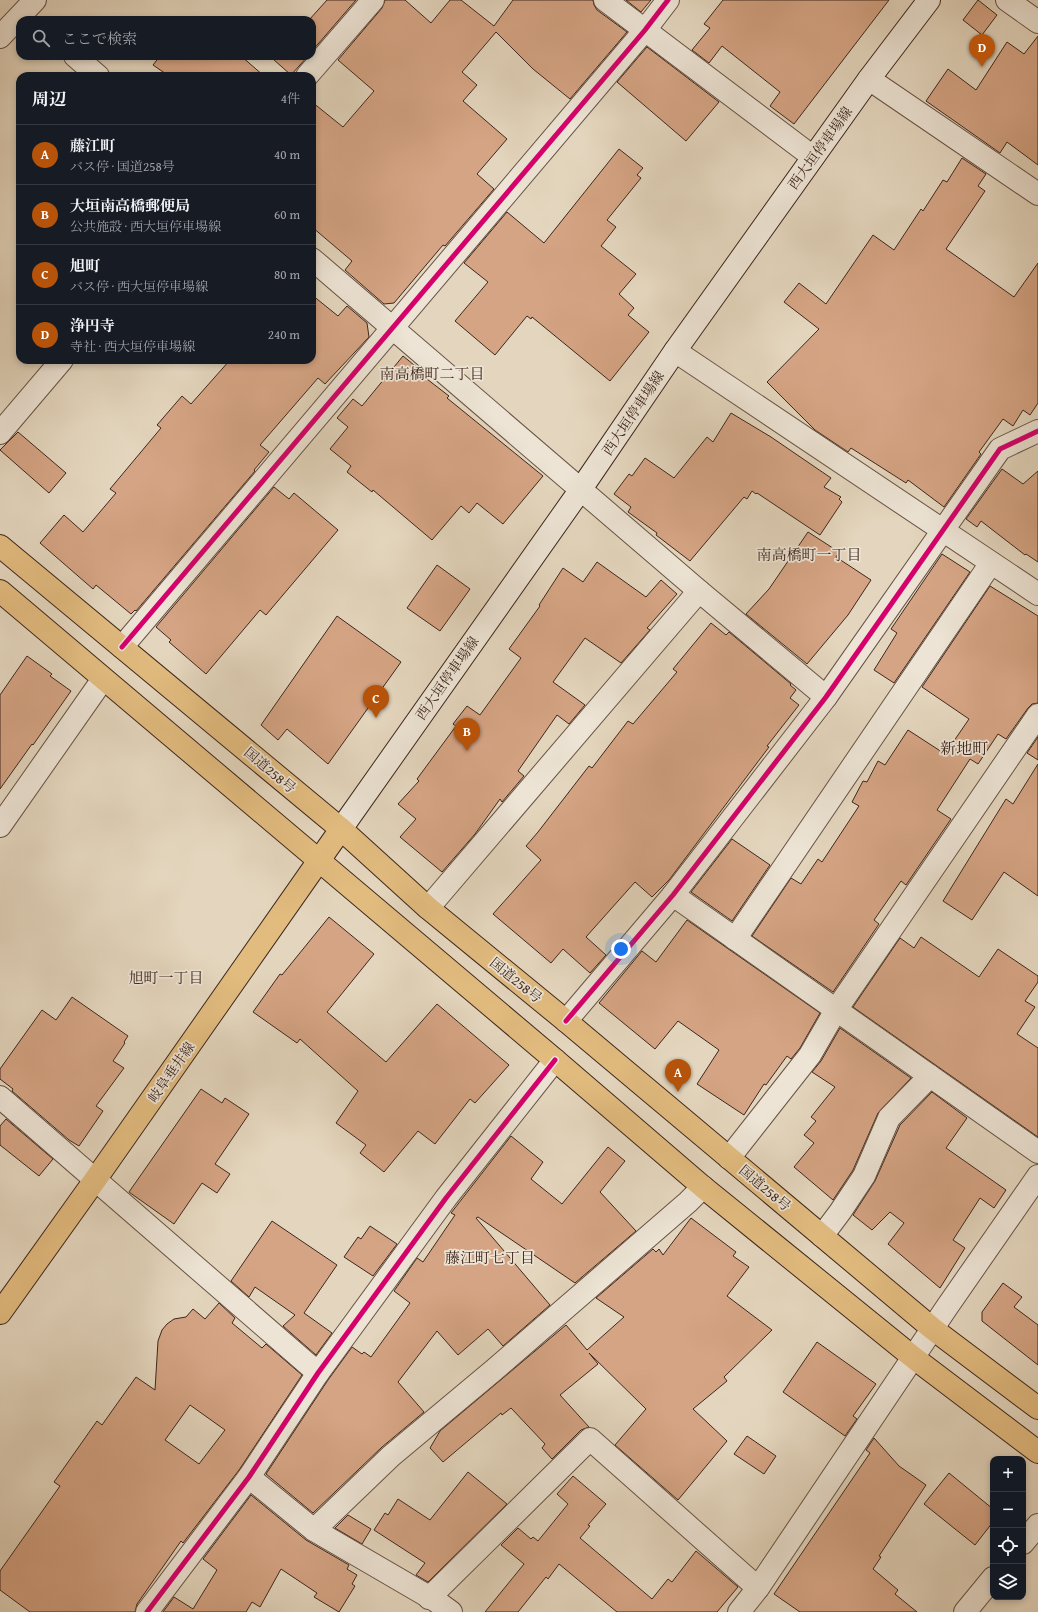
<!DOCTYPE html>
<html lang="ja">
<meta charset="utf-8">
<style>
body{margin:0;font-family:"Gentium Book Plus","Noto Serif JP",serif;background:#242831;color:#f1f3f6}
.controls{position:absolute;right:12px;bottom:12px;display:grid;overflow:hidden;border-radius:8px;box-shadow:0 2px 6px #0003}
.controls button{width:36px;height:36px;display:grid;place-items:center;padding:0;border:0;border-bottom:1px solid #363941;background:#171b24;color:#f1f3f6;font:20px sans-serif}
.you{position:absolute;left:621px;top:949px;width:14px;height:14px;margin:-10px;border:3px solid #fff;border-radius:50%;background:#1a73e8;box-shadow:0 0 0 6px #1a73e833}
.badge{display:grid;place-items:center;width:26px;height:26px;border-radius:50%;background:#b45309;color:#fff;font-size:13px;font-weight:700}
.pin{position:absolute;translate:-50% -33px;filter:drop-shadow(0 1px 2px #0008)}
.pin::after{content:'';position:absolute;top:21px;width:14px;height:12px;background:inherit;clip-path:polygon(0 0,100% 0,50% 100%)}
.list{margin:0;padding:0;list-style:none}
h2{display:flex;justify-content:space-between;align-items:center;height:52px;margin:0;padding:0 16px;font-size:17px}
h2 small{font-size:13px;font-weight:400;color:#9ea1a6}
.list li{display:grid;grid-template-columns:26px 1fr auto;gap:12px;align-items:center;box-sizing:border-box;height:60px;padding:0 16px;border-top:1px solid #363941}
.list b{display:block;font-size:15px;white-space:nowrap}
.list p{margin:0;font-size:13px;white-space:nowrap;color:#9ea1a6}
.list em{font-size:13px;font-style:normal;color:#9ea1a6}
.icon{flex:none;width:22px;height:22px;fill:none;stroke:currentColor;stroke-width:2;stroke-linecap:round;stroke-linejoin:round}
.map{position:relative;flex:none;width:1038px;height:1612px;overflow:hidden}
.search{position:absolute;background:#171b24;box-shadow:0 2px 6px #0003;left:16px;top:16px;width:300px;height:44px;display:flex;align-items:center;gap:10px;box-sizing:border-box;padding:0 14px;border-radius:12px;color:#9ea1a6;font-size:15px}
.panel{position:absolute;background:#171b24;box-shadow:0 2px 6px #0003;left:16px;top:72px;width:300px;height:292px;border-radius:12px}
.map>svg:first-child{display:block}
.building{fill:#d5a484;stroke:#3e271d;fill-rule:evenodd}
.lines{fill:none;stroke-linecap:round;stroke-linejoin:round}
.minor-casing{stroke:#685345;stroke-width:24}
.secondary-casing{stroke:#3e271d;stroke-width:24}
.primary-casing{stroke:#3e271d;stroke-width:24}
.trunk-casing{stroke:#3e271d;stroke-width:24}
.minor{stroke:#ede4d5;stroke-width:22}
.secondary{stroke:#ede4d5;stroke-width:22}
.primary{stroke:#e2bb7f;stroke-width:22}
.trunk{stroke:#e2bb7f;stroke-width:22}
.cycleway-casing{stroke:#ede4d5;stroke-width:8}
.cycleway{stroke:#d6006c;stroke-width:5}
.labels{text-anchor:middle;stroke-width:3.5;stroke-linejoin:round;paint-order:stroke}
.street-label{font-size:14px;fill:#3e271d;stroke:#ede4d5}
.neighbourhood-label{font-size:15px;fill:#3e271d;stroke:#ede4d5}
.quarter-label{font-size:16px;fill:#3e271d;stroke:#ede4d5}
</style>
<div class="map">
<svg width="1038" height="1612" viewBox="0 0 1038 1612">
<rect width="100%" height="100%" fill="#e4d6be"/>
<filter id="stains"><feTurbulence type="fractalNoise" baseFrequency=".005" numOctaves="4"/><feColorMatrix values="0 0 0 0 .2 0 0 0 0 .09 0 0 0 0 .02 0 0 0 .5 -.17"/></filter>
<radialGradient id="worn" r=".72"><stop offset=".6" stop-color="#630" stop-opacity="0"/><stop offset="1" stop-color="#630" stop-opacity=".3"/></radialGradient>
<!-- building -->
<g class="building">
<path d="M 327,0 L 356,0 L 312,51 L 312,20 L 309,20 Z"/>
<path d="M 385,0 L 405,0 L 431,23 L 450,0 L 461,0 L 494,26 L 513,0 L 593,0 L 594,5 L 597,10 L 627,32 L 570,99 L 533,69 L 496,32 L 462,72 L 477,85 L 463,101 L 507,139 L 477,174 L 494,189 L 445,246 L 443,245 L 394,303 L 384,304 L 345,270 L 352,261 L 312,227 L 312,102 L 343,127 L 374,91 L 338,60 L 382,8 Z"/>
<path d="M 626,0 L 651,0 L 641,12 Z"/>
<path d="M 723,0 L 889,0 L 794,124 L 770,106 L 780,92 L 722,46 L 709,63 L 692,50 L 710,28 L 704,24 Z"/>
<path d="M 978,0 L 997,15 L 982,35 L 963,20 Z"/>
<path d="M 1038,36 L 1038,165 L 1007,142 L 1000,153 L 926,101 L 948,69 L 976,90 L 1007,42 L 1024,54 Z"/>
<path d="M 647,47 L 719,102 L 686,141 L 617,82 Z"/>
<path d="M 160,56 L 241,56 L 264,76 L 169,76 L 153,65 Z"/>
<path d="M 276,56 L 308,56 L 291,75 L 273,59 Z"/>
<path d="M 619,149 L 643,168 L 637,175 L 641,178 L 607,220 L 616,227 L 601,246 L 636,274 L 619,294 L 634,308 L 628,315 L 649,332 L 610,381 L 532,317 L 531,319 L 527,316 L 495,355 L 455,321 L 488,282 L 464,263 L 507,212 L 544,243 Z"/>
<path d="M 962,158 L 986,174 L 978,186 L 985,191 L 946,249 L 1014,297 L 1038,263 L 1038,403 L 1030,415 L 1023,410 L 1013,426 L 1003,419 L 979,452 L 981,454 L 944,507 L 908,480 L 906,483 L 851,448 L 848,452 L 815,430 L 767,382 L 819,329 L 784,302 L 799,283 L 826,304 L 873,235 L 894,250 L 921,209 L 923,211 L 943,180 L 947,182 Z"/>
<path d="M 312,295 L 338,316 L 347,306 L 367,323 L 369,337 L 325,384 L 318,378 L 260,445 L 269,452 L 254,470 L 255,471 L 136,611 L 135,610 L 131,614 L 96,585 L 93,589 L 40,543 L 64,515 L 83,532 L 116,493 L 110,489 L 161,428 L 157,425 L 182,396 L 191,404 L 230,360 L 312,360 Z"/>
<path d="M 403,356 L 425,374 L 423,376 L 449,396 L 447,398 L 543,476 L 503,524 L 477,503 L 469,513 L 461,506 L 432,540 L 373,490 L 372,492 L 347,472 L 351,466 L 330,449 L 348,427 L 337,418 L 353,399 L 362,406 Z"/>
<path d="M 731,413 L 771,437 L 831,478 L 824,487 L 841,497 L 839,499 L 842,502 L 820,535 L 757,493 L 756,494 L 752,491 L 747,499 L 744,497 L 690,561 L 656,535 L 657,533 L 628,512 L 631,507 L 614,494 L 629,474 L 632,476 L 645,458 L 674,478 L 707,437 L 713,442 Z"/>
<path d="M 18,432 L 66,473 L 49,493 L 0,450 Z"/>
<path d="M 1002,469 L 1023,484 L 1038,471 L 1038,562 L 1026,554 L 1025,555 L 981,521 L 977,527 L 966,519 Z"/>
<path d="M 274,487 L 289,499 L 294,493 L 338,530 L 266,615 L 260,610 L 206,674 L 169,642 L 171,640 L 156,627 Z"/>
<path d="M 808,532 L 839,552 L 836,557 L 871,580 L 848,615 L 807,664 L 746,614 L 769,589 Z"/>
<path d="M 942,554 L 970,572 L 894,683 L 874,670 L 897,633 L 891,629 Z"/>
<path d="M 597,562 L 646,597 L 661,580 L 677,594 L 647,628 L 650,630 L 621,663 L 585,638 L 553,682 L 585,705 L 569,724 L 557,715 L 518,771 L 524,776 L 502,802 L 500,799 L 475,834 L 442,872 L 400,837 L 416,819 L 398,804 L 419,781 L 417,779 L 456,726 L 453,724 L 467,706 L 480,715 L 521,658 L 509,649 L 540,606 L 539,605 L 563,568 L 583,582 Z"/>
<path d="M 437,565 L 470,589 L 440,631 L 407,608 Z"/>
<path d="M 990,586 L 1038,616 L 1038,703 L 1032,704 L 1028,708 L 1006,739 L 998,734 L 978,764 L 970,759 L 937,810 L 951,819 L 906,885 L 901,881 L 874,920 L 879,924 L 833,992 L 752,936 L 791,878 L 801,884 L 818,859 L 822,862 L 859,806 L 852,802 L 863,781 L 867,782 L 878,761 L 885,765 L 908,730 L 945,754 L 969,719 L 922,687 Z"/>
<path d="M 337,616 L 401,662 L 328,764 L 287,729 L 278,740 L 261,725 Z"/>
<path d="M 711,623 L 726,635 L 729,632 L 791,684 L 790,685 L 796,690 L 790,698 L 799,705 L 767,746 L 769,747 L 669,880 L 652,897 L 635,882 L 586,937 L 606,955 L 590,973 L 563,949 L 551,963 L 493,914 L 541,860 L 526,846 L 538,832 L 589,766 L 592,768 L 628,721 L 633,724 L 677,672 L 673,669 Z"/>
<path d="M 27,656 L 52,674 L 50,676 L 71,691 L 33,745 L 32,744 L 0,789 L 0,695 Z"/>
<path d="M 1038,737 L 1038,760 L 1027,753 Z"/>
<path d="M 1038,764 L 1038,896 L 1004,872 L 972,920 L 943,901 L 1006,799 L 1013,804 Z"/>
<path d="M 732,839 L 770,865 L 732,921 L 691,892 Z"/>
<path d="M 329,917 L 374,954 L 327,1012 L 386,1062 L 437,1004 L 509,1065 L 475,1103 L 470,1099 L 435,1144 L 418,1131 L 384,1172 L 360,1153 L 366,1145 L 336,1123 L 358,1091 L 300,1039 L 297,1043 L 253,1012 L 280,974 L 282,975 Z"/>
<path d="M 687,920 L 820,1013 L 800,1048 L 791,1059 L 787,1056 L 766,1085 L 764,1084 L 744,1115 L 697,1084 L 719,1050 L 678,1021 L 655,1049 L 599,1003 L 642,951 L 656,962 Z"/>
<path d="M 921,937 L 979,977 L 998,949 L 1038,976 L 1038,982 L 1025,1001 L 1035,1007 L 1017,1034 L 1038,1048 L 1038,1137 L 853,1007 L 900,938 L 914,948 Z"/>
<path d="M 72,997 L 128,1036 L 124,1042 L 125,1043 L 113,1061 L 124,1068 L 96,1106 L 103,1111 L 79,1146 L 69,1140 L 12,1091 L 13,1089 L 0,1079 L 0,1069 L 42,1010 L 56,1020 Z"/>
<path d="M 840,1028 L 911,1078 L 878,1113 L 853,1170 L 833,1200 L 794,1167 L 814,1143 L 804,1135 L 816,1121 L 811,1117 L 835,1087 L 812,1072 L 821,1061 Z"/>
<path d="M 201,1089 L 222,1103 L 225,1098 L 249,1114 L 215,1164 L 230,1174 L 217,1193 L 202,1183 L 174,1224 L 129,1192 Z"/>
<path d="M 932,1092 L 967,1118 L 946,1148 L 1006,1190 L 994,1208 L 980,1198 L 953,1240 L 965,1248 L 940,1288 L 888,1244 L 904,1223 L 890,1212 L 872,1230 L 853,1215 L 875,1181 L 900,1125 Z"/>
<path d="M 6,1119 L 53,1159 L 39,1176 L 0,1145 L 0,1126 Z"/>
<path d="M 511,1136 L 543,1162 L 531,1179 L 562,1204 L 608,1147 L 625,1161 L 600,1192 L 636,1231 L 575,1283 L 478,1217 L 476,1218 L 550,1305 L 503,1346 L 488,1329 L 458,1355 L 437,1331 L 398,1382 L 424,1412 L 382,1447 L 313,1513 L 266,1474 L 328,1380 L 352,1347 L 362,1354 L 364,1352 L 371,1357 L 410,1303 L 394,1291 L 417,1258 L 423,1262 L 455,1215 L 451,1213 Z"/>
<path d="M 691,1218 L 736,1252 L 733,1256 L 749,1267 L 727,1296 L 772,1330 L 724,1377 L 727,1381 L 693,1409 L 727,1441 L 678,1500 L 615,1445 L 646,1409 L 589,1353 L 598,1364 L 560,1395 L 589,1427 L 581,1430 L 552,1459 L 542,1448 L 545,1444 L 511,1408 L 502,1415 L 501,1413 L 443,1462 L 430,1448 L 440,1431 L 566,1325 L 587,1350 L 624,1317 L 596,1298 L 653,1249 L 656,1252 L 659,1249 L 663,1255 Z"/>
<path d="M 272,1221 L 337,1265 L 304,1313 L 332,1333 L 316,1355 L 283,1326 L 295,1315 L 255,1287 L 249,1297 L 231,1281 Z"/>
<path d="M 370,1226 L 397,1244 L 373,1276 L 344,1257 L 358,1237 L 361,1239 Z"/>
<path d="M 1003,1283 L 1022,1297 L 1014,1307 L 1038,1325 L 1038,1365 L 982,1321 L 982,1312 Z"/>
<path d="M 219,1303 L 235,1318 L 232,1323 L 262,1348 L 266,1344 L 302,1375 L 239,1470 L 183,1543 L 181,1541 L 137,1604 L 135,1612 L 30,1612 L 0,1590 L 0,1571 L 60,1486 L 54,1482 L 97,1421 L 102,1425 L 136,1377 L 155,1390 L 158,1341 L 162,1330 L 167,1324 L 174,1319 L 186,1317 L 193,1309 L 205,1319 ZM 190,1405 L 225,1430 L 199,1464 L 165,1440 Z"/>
<path d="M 817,1342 L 876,1384 L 853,1416 L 857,1419 L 845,1436 L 783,1392 Z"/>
<path d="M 747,1436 L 776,1456 L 764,1474 L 734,1454 Z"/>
<path d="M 874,1438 L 899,1466 L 926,1485 L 879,1556 L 881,1557 L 873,1569 L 898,1590 L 895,1594 L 917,1612 L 800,1612 L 774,1594 L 870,1453 L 866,1450 Z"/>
<path d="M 468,1472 L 507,1504 L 428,1582 L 416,1575 L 425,1563 L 374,1530 L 385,1513 L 388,1515 L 398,1499 L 430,1520 Z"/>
<path d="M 949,1473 L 993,1509 L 993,1522 L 975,1545 L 924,1504 Z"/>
<path d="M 573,1476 L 606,1504 L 588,1525 L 590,1526 L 580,1538 L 652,1599 L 668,1579 L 672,1582 L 696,1551 L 738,1587 L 717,1612 L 617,1612 L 559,1564 L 548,1579 L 546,1577 L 518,1612 L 485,1612 L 524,1564 L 501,1545 L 518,1528 L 531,1539 L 533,1537 L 538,1541 L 568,1504 L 557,1494 Z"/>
<path d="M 251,1495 L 306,1540 L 349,1565 L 347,1569 L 357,1575 L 352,1584 L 355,1586 L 339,1612 L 314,1597 L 317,1593 L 281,1569 L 260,1607 L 252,1602 L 246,1612 L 163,1612 L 174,1597 L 193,1609 L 217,1570 L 203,1559 Z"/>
<path d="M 348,1515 L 371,1529 L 362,1544 L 335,1528 Z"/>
</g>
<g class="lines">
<!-- minor casing -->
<g class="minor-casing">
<g id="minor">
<path d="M 605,0 L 813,157"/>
<path d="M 1007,0 L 1038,22"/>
<path d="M 0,37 L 35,0"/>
<path d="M 75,56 L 98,76"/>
<path d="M 307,76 L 373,0"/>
<path d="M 869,79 L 1038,194"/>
<path d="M 312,259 L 699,591 L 826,697"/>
<path d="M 675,351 L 1038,594"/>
<path d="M 0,433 L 62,360"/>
<path d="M 122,647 L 645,30 L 668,0"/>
<path d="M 0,826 L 103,679"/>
<path d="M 673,895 L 1038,1152"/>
<path d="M 428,908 L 699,591"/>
<path d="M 735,939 L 991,563"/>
<path d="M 566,1021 L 673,895 L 826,697 L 1000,449 L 1038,431"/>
<path d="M 0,1097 L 318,1373"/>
<path d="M 729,1158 L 810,1055 L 836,1010 L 1038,715"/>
<path d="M 822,1236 L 840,1212 L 864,1176 L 889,1118 L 930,1076"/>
<path d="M 249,1477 L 314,1530 L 436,1601 L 451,1612"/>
<path d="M 314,1530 L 391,1456 L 494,1370 L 688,1202 L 703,1187"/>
<path d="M 1023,1543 L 1038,1525"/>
<path d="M 429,1598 L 590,1439 L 758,1588"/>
<path d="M 147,1612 L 249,1477 L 318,1373 L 446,1198 L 555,1060"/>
<path d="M 739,1612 L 758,1588 L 947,1307 L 1038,1176"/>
<path d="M 965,1612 L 993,1578"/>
</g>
</g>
<!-- secondary casing -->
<g class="secondary-casing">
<path id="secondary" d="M 341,829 L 581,489 L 675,351 L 869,79 L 929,0"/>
</g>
<!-- primary casing -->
<g class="primary-casing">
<path id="primary" d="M 0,1313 L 95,1180 L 341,829"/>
</g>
<!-- trunk casing -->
<g class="trunk-casing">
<g id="trunk">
<path d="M 0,546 L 341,829 L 428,908 L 566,1021 L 933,1329 L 1038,1408"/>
<path d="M 0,591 L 555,1060 L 703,1187 L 914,1358 L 1038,1452"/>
</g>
</g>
<!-- minor -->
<use href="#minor" class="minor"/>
<!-- secondary -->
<use href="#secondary" class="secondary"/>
<!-- primary -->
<use href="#primary" class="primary"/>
<!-- trunk -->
<use href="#trunk" class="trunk"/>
<!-- cycleway casing -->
<g class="cycleway-casing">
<g id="cycleway">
<path d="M 122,647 L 645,30 L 668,0"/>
<path d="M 566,1021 L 673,895 L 826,697 L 1000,449 L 1038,431"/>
<path d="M 147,1612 L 249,1477 L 318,1373 L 446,1198 L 555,1060"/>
</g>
</g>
<!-- cycleway -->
<use href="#cycleway" class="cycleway"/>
</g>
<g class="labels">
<!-- street labels -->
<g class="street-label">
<text transform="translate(820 148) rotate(-54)" y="5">西大垣停車場線</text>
<text transform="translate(633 413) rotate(-56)" y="5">西大垣停車場線</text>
<text transform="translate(447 678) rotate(-55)" y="5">西大垣停車場線</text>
<text transform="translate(270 770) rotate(40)" y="5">国道258号</text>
<text transform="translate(516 980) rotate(39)" y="5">国道258号</text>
<text transform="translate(171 1072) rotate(-55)" y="5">岐阜垂井線</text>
<text transform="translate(765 1188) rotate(40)" y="5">国道258号</text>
</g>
<!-- neighbourhood labels -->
<g class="neighbourhood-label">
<text x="432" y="379">南高橋町二丁目</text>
<text x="809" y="560">南高橋町一丁目</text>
<text x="166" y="983">旭町一丁目</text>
<text x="490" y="1263">藤江町七丁目</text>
</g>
<!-- quarter labels -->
<g class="quarter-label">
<text x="964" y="754">新地町</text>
</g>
</g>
<rect width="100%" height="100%" filter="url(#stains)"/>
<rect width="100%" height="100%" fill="url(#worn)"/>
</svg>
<div class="controls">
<button>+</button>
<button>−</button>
<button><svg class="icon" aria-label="locate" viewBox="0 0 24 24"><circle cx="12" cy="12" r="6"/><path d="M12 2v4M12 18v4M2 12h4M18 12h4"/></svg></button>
<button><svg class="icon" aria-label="layers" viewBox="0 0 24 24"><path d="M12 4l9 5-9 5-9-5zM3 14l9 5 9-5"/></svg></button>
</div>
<div class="you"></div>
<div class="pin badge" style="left:678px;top:1092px">A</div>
<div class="pin badge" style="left:467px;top:751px">B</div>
<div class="pin badge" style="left:376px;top:718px">C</div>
<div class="pin badge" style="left:982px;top:67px">D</div>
<div class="search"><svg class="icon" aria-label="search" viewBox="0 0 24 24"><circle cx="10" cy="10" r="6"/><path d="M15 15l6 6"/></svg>ここで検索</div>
<section class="panel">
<h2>周辺<small>4件</small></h2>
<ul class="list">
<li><span class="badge">A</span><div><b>藤江町</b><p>バス停 · 国道258号</p></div><em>40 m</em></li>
<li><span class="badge">B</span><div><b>大垣南高橋郵便局</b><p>公共施設 · 西大垣停車場線</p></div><em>60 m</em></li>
<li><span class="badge">C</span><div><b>旭町</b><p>バス停 · 西大垣停車場線</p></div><em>80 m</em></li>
<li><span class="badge">D</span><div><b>浄円寺</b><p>寺社 · 西大垣停車場線</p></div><em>240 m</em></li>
</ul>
</section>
</div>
